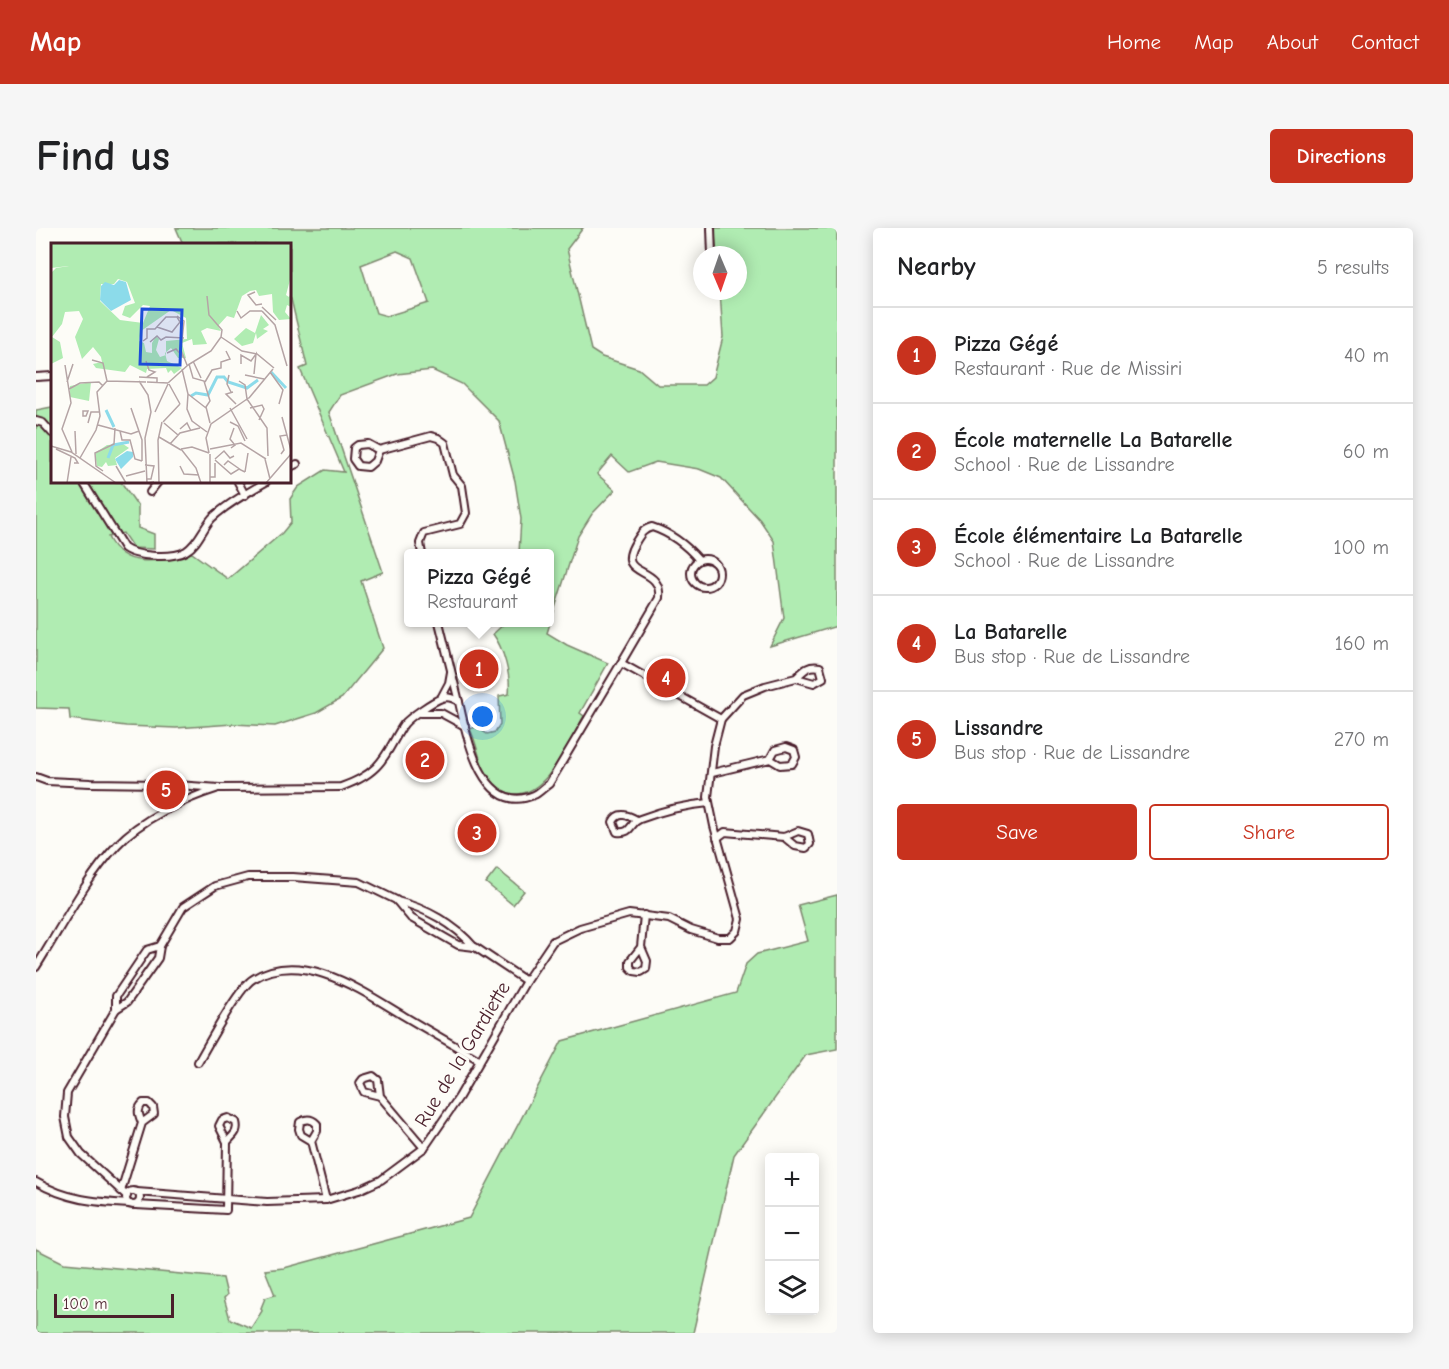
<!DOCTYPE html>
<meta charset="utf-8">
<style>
body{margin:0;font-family:"Comic Neue",sans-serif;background:#f6f6f6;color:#202124}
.controls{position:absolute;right:18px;bottom:18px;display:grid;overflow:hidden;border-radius:6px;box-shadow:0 3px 15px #0003}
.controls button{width:54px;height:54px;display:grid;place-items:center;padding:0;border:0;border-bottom:2px solid #e0e0e0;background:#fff;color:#202124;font:30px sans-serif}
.compass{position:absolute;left:657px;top:18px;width:54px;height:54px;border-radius:50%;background:#fff;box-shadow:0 3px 15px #0003;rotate:178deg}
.scale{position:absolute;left:18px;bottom:15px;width:120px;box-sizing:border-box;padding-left:6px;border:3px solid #4a1f2b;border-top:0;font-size:16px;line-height:21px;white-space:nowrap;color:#4a1f2b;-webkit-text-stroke:4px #fdfcf7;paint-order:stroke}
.you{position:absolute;left:447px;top:489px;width:21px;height:21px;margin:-15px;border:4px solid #fff;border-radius:50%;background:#1a73e8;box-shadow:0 0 0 9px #1a73e833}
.badge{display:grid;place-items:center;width:39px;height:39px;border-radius:50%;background:#c8321e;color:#fff;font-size:20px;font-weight:700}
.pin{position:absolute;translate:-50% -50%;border:3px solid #fff;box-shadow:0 2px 6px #0006}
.popup{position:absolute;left:368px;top:321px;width:150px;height:78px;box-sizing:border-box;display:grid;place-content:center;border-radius:6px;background:#fff;filter:drop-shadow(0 2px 4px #0005);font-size:20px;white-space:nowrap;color:#757577}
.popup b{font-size:22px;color:#202124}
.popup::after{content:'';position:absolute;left:50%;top:100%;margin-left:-12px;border:12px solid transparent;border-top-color:#fff}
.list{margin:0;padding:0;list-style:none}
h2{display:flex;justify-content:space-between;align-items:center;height:78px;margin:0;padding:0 24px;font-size:26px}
h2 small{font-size:20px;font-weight:400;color:#757577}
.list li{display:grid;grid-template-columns:39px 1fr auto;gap:18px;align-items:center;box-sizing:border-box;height:96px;padding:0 24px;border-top:2px solid #e0e0e0}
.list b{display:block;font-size:22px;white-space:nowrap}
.list p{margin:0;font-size:20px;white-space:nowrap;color:#757577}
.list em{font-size:20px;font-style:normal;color:#757577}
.actions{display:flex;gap:12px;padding:18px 24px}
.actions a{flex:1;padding:14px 0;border:2px solid #c8321e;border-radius:6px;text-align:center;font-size:21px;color:#c8321e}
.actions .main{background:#c8321e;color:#fff}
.icon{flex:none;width:33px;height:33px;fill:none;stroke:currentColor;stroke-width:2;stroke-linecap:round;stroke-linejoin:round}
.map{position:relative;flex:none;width:801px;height:1105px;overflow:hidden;border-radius:6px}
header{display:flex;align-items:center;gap:36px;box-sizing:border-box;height:84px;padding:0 30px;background:#c8321e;color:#fff}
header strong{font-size:28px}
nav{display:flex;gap:33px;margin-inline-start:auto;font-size:21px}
.intro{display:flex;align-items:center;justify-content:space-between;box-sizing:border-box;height:144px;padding:0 36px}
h1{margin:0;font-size:42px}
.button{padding:15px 27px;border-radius:6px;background:#c8321e;color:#fff;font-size:21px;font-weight:700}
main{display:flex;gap:36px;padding:0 36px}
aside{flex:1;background:#fff;border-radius:6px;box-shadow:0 3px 15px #0003}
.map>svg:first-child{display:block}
.green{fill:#b0ecb2;stroke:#7d866e;stroke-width:1.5;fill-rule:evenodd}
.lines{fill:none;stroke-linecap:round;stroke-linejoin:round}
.street-casing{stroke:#4a1f2b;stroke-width:10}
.street{stroke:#fdfcf7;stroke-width:6}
.labels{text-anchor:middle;stroke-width:6;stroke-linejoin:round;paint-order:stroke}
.street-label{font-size:20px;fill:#4a1f2b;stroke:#fdfcf7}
.inset-river{fill:none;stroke:#8cdbea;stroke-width:3}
.inset-road{fill:none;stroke:#b5a4a5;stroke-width:1.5}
.view{fill:#1d4ed8;fill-opacity:0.15;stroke:#1d4ed8;stroke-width:3}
.inset-edge{fill:none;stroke:#4a1f2b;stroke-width:3}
</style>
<header>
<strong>Map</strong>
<nav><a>Home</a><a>Map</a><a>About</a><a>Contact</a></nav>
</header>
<div class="intro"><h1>Find us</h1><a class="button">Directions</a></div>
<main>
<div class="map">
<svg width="801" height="1105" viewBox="0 0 801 1105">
<rect width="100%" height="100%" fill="#fdfcf7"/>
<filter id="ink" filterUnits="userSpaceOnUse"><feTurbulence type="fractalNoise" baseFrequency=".0167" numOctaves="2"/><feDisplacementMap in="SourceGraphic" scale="12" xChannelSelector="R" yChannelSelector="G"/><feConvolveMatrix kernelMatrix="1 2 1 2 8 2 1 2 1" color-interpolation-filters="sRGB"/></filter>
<g filter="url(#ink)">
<!-- green -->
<g class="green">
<path d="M 140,0 L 547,0 L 531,21 L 555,122 L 566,129 L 603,141 L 622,157 L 668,157 L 677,149 L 687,109 L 684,63 L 702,63 L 702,27 L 681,27 L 678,0 L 801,0 L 801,398 L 734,418 L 748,390 L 738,313 L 724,292 L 685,250 L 663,241 L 620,234 L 593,244 L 576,228 L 561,246 L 579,262 L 556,286 L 542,308 L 511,405 L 531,417 L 572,435 L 544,485 L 548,488 C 533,513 509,574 473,565 C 466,563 458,558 454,552 C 443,537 442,517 434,501 L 440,499 L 451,506 L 459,504 L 464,496 L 463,468 L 473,466 C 475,448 468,421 457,406 L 469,395 L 514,394 L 514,326 L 483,325 L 485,291 L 479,253 L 463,193 L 426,156 L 396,142 L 361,146 L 304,167 L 293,184 L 347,344 L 325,353 L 347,420 L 306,470 L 280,485 L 239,498 L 197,496 L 140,500 L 90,498 L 34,491 L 33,481 L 0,480 L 0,182 L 16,179 L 16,254 L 85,254 L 102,278 L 102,300 L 118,306 L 118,321 L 97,320 L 87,305 L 72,309 C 89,344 125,332 156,325 L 192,351 L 246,305 L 255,294 L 254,271 L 262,259 L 289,242 L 308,244 L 264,141 L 271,138 L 255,71 L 254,71 L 254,16 L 147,16 ZM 361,23 L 377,30 L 393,75 L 351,88 L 340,85 L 325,37 Z"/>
<path d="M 461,641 L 488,663 L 477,677 L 450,655 Z"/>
<path d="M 801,667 L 801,821 L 770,827 L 698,927 L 657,1105 L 0,1105 L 0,1021 L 28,1035 L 187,1050 L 191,1067 L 188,1070 L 194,1091 L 215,1100 L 226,1083 L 225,1080 L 229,1070 L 239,1067 L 229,1042 L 248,1040 L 433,990 L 526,813 L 700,765 L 710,736 L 721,726 L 772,713 L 762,677 Z"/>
</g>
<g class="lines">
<!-- street casing -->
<g class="street-casing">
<g id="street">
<path d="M 675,0 L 676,27"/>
<path d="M 0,149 L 16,148"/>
<path d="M 0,193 L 7,195 L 16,205"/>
<path d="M 332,216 L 343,222 L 339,233 L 332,239 L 322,238 L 317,231 L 318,220 L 322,217 Z"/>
<path d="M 343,222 L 395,208 L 402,210 L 409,215 L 417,247 L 426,258 L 430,285 L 424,296 L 388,305 L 384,315 L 386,326"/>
<path d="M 254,239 L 261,236"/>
<path d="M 47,254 L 88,320 C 100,329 137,331 150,323 C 162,316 167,300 176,290 C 191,276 212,264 230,254"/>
<path d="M 202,254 L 209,267"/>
<path d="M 114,264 L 122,254"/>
<circle cx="669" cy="345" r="14"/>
<path d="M 403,394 L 423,474"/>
<path d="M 585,435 L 623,370 C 627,336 578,351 599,315 C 604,307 607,301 616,299 C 634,305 651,318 663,332"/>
<path d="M 405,470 L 413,455 L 415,444"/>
<path d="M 384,485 L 405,485 L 429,498"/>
<path d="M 676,545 L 734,531 L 739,522 L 750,519 L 758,522 L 760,529 L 756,536 L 744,537 L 734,531"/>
<path d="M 0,549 L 11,553 L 54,555 L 127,556 L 183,560 L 305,559 C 318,554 330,549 340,539 C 353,526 358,510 368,496 C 374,489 397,473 406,470 C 412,468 419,471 423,474 C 430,507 446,589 498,567 C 503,565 508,559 513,556 L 585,435 L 685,491"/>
<path d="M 601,592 C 592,587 582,583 577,594 L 581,604 C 597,606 593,595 604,591 C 625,583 651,577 673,575"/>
<path d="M 681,610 L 689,604 L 748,609 L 762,603 L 772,606 L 774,616 L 770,620 L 759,618 L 748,609"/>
<path d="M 361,673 C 389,680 419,696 438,719"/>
<path d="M 605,719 L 611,733 L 610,741 L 605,744 L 598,743 L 594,739 L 594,733 L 605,719 L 608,687"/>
<path d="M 0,739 C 26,698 48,653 81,617 C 104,592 148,571 180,561"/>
<path d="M 80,781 L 80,768 L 111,722 L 124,718"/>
<path d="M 162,834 C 172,817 202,760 217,751 C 266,720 326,763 368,788 C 393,803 418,817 443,832"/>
<path d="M 344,868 L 342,852 L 337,848 L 327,851 L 324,855 L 328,864 L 344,868 L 388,920"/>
<path d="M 275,913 L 281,903 L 281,896 C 276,891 271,890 264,894 L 263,901 L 265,907 L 275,913 L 290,972"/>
<path d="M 0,954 C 31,972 58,974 94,976"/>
<path d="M 85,963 L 106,895 C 103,887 100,882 107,875 L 113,875 L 117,879 L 118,886 L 106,895"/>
<circle cx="97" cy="970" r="7"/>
<path d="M 101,964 L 231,974 L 290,972 L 323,962 L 345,952 L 388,920 L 423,869 L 490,753 L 517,713 L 544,700 L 593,686 L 633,691 L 655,702 L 682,710 L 694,710 L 701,703 L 704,691 L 678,598 L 672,569 L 678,518 L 685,491 L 707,467 L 729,458 L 760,450 L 778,455 L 787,450 L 784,439 C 772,437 768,442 760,450"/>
<path d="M 91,968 L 45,926 L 33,909 L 29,889 L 31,865 L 80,781 L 91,774 L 122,730 L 124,718 L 147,679 L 179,658 L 212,649 L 257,649 L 323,654 L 360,672 L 375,690 L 422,717 L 439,719 L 490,753"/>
<path d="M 100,977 L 190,982 L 191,914 L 183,898 L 186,892 L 192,890 L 200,894 C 203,904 197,907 191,914"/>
</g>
</g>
<!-- street -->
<use href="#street" class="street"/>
</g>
</g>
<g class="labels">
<!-- street labels -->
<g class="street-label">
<text transform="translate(426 826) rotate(-59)" y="7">Rue de la Gardiette</text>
</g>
</g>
<!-- overview -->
<g transform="translate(15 15)">
<rect width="240" height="240" fill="#fdfcf7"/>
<path d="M 0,0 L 240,0 L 240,33 L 235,52 L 238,54 L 240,50 L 240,64 L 236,62 L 234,69 L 240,76 L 228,77 L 222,69 L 221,51 L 208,53 L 205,47 L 199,48 L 191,53 L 183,75 L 176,73 L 167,83 L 170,88 L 156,85 L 150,88 L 156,101 L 142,102 L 141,96 L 131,100 L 135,115 L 127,115 L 120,105 L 114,110 L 116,118 L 131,125 L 123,131 L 120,127 L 117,130 L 115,125 L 96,126 L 95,130 L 79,122 L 74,129 L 45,125 L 42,121 L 51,119 L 50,114 L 42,104 L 31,116 L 24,94 L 32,76 L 28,68 L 14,69 L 11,81 L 1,94 L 9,99 L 12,115 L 0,121 L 0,30 L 5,25 L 18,23 L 0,25 ZM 67,36 L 76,39 L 84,60 L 74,63 L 71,72 L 79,75 L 92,62 L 99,63 L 92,80 L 69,77 L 49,58 L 50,41 L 63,41 ZM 120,67 L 135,75 L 136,96 L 115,98 L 115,112 L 109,114 L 105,107 L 108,96 L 105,93 L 101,100 L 101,110 L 95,109 L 93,100 L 88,98 L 90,88 ZM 210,72 L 218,82 L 212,86 L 217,88 L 206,96 L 205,90 L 202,100 L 191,103 L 183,96 L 195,85 L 204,90 ZM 40,139 L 38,158 L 19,154 L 19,143 ZM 72,201 L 78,205 L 64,215 L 66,222 L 57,223 L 55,219 L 51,224 L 46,223 L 44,210 L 56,202 Z" fill="#b0ecb2" fill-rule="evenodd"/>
<path d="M 68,37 L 75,39 L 80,57 L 60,68 L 49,57 L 50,43 L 54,39 L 63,42 ZM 76,208 L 82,209 L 82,214 L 70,226 L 64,216 Z" fill="#8cdbea"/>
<path class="inset-river" d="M 220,129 L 235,145M 140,153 L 145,150 L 157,152 L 166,134 L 173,134 L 177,139 L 196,145 L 207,137M 55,167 L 63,184M 57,215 L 62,202 L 78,199"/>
<path class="inset-road" d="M 204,49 L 197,52 L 205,62 L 211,61M 156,53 L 158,72 L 171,87 L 170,94M 211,64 L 225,77M 186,68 L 190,75 L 199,68 L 211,68M 211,68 L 224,82 L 236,123M 126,73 L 133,78 L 130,107 L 136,122M 106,84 L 121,89 L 129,79 L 126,74M 170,94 L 191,108 L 206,111 L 223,125M 92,98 L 96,95 L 96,86 L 104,86 L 115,74 L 126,74M 99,99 L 106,93 L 110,97 L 115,94 L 133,95M 116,110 L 125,106 L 134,116M 41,117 L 52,120 L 56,138M 95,118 L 98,127 L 104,129 L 96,134M 142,118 L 150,135M 138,121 L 142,135 L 153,138 L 159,158 L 155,164 L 159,180M 190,121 L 190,112 L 200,118 L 205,111 L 203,131M 14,122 L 20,160 L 11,186 L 21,209M 137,122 L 160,108 L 170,94M 131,126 L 137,151 L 136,166 L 141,178 L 156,189M 219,129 L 232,147 L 228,161M 178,132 L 176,141 L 180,149M 194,132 L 213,136M 88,134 L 106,135 L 106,140M 56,138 L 95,139M 88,138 L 97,152 L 100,169 L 94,195 L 96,240 L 103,239M 188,138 L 194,142 L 196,156M 16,139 L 22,121M 96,139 L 117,140M 154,139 L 161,127 L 170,125 L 170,119 L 179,116 L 175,108M 117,140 L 137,122M 118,141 L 129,161M 18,146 L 29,140 L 48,139 L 52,143M 182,149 L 175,151 L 185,161M 137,151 L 155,165M 198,155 L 222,126M 196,156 L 216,185 L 217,213M 80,165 L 91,197 L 91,218M 179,165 L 196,196M 199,165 L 211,162 L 213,166 L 208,177M 32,168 L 37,168 L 35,173 L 32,173 ZM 104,169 L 117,141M 231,174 L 240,207M 112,179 L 129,161M 179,179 L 187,183 L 194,198M 37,180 L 40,169 L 49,169M 113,180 L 127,192M 47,182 L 80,191 L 88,188M 129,186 L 136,180 L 140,188M 24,188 L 25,211M 69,188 L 71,197 L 79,197 L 84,216 L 91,218M 108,194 L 130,207M 119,201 L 129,190 L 149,185M 0,203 L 20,209 L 65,240M 180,205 L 184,202 L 179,196 L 183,185M 5,206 L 24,215 L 27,220 L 23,220M 130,206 L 145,225 L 150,240M 130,206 L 141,204 L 158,210M 159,206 L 190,200 L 215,216M 158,210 L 155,195 L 160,181 L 199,154M 230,211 L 233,207 L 229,193 L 236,192M 29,215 L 45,187 L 49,173 L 46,149 L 56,138M 164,216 L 173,208 L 179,215 L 183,213M 214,216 L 219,236M 164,217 L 180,231 L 188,226 L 194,229M 94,222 L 103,223 L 100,236 L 95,236M 173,222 L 177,218 L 190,227M 65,223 L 75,240M 129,223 L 133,231 L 148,232M 52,228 L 45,223 L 44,210 L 63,201 L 64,185M 194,229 L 197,210M 75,233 L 94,228M 159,234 L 164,234 L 164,220M 16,240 L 20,214M 108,240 L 107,197 L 111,179M 159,240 L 159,211M 215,240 L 240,211"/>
<path class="view" d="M 91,66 L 131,67 L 129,122 L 89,121 Z"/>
<rect width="240" height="240" class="inset-edge"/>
</g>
</svg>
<div class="controls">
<button>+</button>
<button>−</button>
<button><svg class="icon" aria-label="layers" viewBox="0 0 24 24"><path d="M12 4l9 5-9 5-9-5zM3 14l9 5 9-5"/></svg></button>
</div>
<svg class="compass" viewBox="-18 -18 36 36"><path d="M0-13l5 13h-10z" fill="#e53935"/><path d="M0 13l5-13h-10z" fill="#757577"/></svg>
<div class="scale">100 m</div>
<div class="you"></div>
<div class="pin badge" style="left:443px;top:441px">1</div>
<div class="popup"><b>Pizza Gégé</b>Restaurant</div>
<div class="pin badge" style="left:389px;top:532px">2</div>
<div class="pin badge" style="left:441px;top:605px">3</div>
<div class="pin badge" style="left:630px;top:450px">4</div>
<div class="pin badge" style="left:130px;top:562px">5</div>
</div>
<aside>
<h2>Nearby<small>5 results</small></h2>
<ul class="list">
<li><span class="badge">1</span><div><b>Pizza Gégé</b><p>Restaurant · Rue de Missiri</p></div><em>40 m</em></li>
<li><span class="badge">2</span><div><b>École maternelle La Batarelle</b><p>School · Rue de Lissandre</p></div><em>60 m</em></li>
<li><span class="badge">3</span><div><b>École élémentaire La Batarelle</b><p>School · Rue de Lissandre</p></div><em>100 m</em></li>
<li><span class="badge">4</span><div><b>La Batarelle</b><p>Bus stop · Rue de Lissandre</p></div><em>160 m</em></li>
<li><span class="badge">5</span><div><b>Lissandre</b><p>Bus stop · Rue de Lissandre</p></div><em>270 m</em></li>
</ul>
<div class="actions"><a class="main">Save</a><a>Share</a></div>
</aside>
</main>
